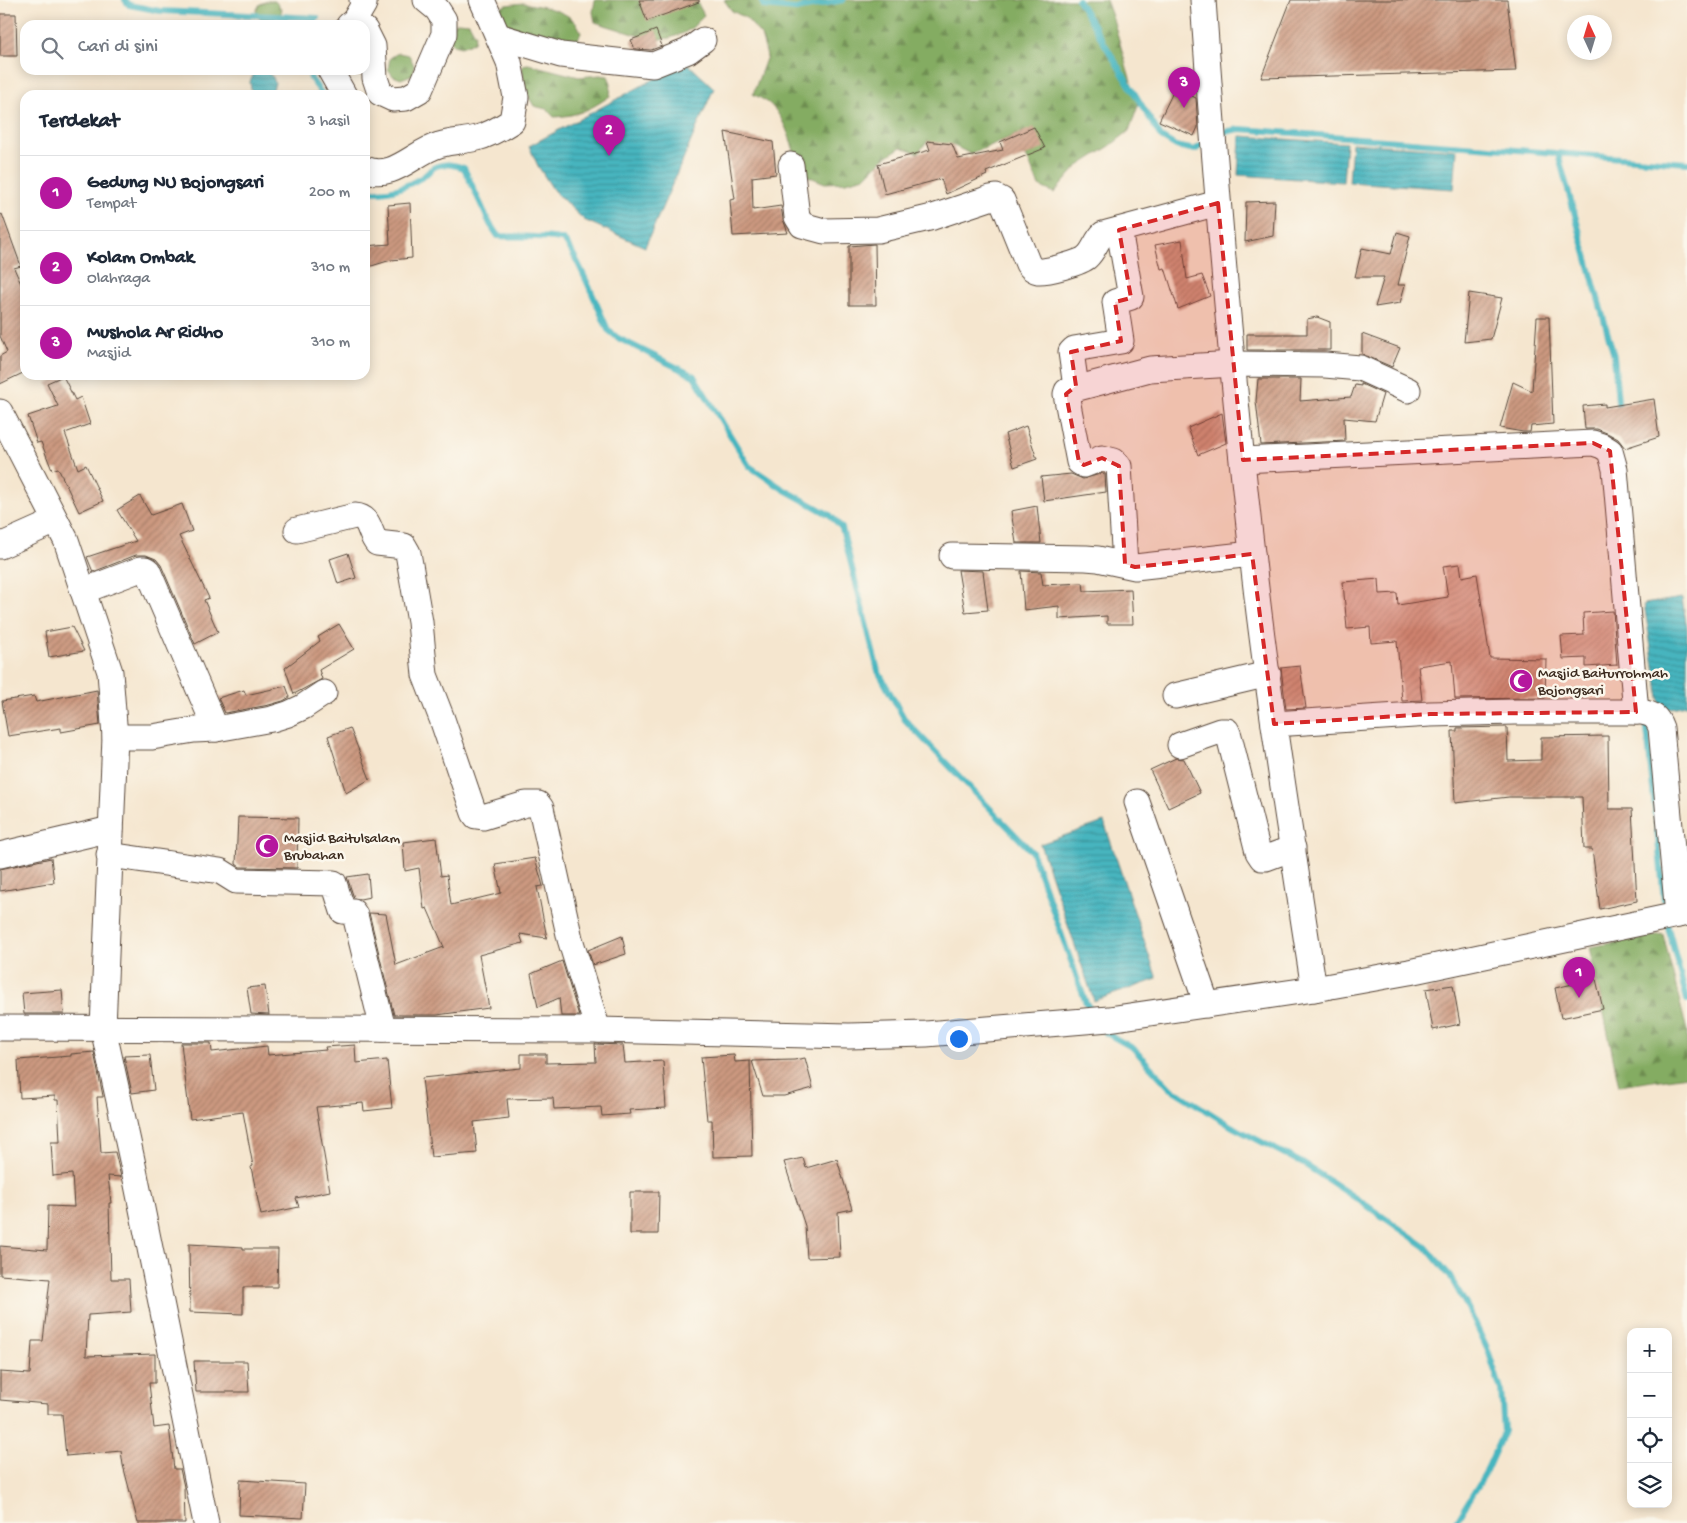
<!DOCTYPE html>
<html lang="id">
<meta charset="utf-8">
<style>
body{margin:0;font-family:"Gochi Hand",sans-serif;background:#f6f6f7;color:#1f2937}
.controls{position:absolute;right:15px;bottom:15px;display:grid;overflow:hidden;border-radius:10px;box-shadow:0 2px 12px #0003}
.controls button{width:45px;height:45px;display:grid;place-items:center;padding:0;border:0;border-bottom:1px solid #e0e1e3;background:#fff;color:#1f2937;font:25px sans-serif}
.compass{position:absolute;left:1567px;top:15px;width:45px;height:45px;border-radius:50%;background:#fff;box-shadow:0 2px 12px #0003;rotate:356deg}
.you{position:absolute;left:958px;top:1038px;width:18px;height:18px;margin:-12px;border:4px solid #fff;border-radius:50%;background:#1a73e8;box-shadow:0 0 0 8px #1a73e833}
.badge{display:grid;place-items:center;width:32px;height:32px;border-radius:50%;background:#b5179e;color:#fff;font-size:16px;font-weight:700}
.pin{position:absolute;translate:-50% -41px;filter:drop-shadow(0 1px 2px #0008)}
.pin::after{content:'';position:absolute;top:26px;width:18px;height:15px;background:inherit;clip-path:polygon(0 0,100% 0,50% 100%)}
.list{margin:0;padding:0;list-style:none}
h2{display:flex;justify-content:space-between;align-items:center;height:65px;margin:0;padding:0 20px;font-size:21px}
h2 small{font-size:16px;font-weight:400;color:#747a83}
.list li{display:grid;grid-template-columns:32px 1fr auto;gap:15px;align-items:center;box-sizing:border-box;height:75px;padding:0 20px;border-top:1px solid #e0e1e3}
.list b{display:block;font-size:19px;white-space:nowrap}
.list p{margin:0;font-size:16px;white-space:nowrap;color:#747a83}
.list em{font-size:16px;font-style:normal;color:#747a83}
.icon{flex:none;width:28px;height:28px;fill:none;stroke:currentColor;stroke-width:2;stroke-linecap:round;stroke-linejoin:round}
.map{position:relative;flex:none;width:1687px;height:1523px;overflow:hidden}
.search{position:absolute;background:#fff;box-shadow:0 2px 12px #0003;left:20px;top:20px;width:350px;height:55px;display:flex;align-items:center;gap:12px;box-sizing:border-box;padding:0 18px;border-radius:15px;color:#747a83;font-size:19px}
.panel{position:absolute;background:#fff;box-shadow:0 2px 12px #0003;left:20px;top:90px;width:350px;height:290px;border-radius:15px}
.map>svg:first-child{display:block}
.forest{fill:url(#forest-firs);stroke:#606b40}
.water{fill:url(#water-rules);stroke:#40706e}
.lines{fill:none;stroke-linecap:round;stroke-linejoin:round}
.stream{stroke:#46b5bf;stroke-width:6}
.building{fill:url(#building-hatch)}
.minor-casing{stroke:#574639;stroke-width:27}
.minor{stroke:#fff;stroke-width:25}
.marked{fill:#d62828;fill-opacity:0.2;stroke:#d62828;stroke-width:4;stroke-dasharray:10 6;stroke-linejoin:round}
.labels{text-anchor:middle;stroke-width:5;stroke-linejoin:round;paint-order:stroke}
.poi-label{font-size:15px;fill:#3b2a1e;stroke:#fbf7ec;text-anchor:start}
</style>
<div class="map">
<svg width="1687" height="1523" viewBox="0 0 1687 1523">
<defs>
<pattern id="forest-firs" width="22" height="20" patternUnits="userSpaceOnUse" patternTransform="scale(1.25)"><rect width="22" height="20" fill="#84ac62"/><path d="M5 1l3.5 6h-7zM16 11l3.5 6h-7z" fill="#6d8c50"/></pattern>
<pattern id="water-rules" width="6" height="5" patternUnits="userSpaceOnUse" patternTransform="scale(1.25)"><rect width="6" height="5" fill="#46b5bf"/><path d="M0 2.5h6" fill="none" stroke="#3c939b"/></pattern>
<pattern id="building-hatch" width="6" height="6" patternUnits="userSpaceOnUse" patternTransform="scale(1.25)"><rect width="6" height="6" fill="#cc9980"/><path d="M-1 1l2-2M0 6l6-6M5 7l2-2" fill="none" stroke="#a77d68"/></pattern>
</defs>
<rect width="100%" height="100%" fill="#fbf7ec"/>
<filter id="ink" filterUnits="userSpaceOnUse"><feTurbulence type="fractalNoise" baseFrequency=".02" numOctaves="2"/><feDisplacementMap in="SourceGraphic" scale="10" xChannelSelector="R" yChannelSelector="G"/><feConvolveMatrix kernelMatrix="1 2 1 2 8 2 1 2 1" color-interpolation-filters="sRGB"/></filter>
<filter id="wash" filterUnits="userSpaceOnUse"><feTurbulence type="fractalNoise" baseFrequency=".0096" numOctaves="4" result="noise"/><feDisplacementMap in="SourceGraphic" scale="20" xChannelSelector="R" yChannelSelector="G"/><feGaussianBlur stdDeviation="1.12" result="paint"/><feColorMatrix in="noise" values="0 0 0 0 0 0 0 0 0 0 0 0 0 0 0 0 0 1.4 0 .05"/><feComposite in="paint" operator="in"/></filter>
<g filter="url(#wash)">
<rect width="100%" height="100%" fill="#f5e6cf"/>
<!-- forest -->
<g class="forest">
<path d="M 595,0 L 696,0 L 704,15 L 693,27 L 684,33 L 670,38 L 653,40 L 595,22 L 593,12 Z"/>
<path d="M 724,0 L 1106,0 L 1113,19 L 1138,106 L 1129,131 L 1110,146 L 1077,167 L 1054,193 L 1039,186 L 1017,134 L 971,154 L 952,145 L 927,142 L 918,153 L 901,147 L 883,159 L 865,177 L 846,182 L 825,183 L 800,173 C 794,151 787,120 770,104 C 765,100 758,97 753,94 L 767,56 L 761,35 L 746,18 L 732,11 Z"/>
<path d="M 267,1 L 275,1 L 282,10 L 279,17 L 271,21 L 260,19 L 256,11 L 260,4 Z"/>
<path d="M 523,3 C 543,7 575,10 581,33 L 574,46 L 505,33 L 498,9 L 506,5 Z"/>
<path d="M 458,22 L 469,23 L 475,34 L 474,42 L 461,47 L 453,45 L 448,37 L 450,27 Z"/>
<path d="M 398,53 L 409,55 L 414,65 L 414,74 L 401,79 L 393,76 L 388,69 L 390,58 Z"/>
<path d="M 528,64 L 579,77 L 600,75 L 608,76 L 611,83 L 610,96 C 591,109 578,116 554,117 L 546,109 L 534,106 L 525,91 L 522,65 Z"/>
<path d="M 1663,934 L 1687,1031 L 1687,1076 L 1619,1086 L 1590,947 Z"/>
</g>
<!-- water -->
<g class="water">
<path d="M 686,62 L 714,88 L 645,247 L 584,220 L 554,191 L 538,166 L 529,146 Z"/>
<path d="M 261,71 L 268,73 L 273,77 L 275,83 L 271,95 L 252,95 L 250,82 L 254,73 Z"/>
<path d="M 1240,136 L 1346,143 L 1343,182 L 1238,175 Z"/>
<path d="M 1352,143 L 1457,150 L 1454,189 L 1349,182 Z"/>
<path d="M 1682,598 L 1687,628 L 1687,705 L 1661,710 L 1644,604 Z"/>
<path d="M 1104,822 L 1157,979 L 1094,1001 L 1040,844 Z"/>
</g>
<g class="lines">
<!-- stream -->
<g class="stream">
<path d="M 125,0 L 129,5 L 160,11 L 317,18 L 312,25"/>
<path d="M 761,0 L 764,6 L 796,9 L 843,0"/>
<path d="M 1078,0 L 1161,137 L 1176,146 L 1195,150 L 1208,140"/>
<path d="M 309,70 L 311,79 L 323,95"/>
<path d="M 1218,133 L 1240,129 L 1687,163"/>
<path d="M 1558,154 L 1614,356 L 1619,413"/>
<path d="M 365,191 C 385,195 404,188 421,178 C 427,175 431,168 437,166 C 447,163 454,165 464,168 L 490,224 L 498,236 C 509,237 557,236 563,240 C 574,247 601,315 608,330 L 618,338 L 694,376 L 749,466 L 783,489 L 830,515 L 842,528 L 878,671 L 905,720 L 1032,852 L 1086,1003 L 1094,1014"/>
<path d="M 1646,719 L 1664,900"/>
<path d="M 1667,923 L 1687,1000"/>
<path d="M 1101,1025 L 1106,1033 L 1133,1048 L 1170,1088 L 1231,1126 L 1304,1164 L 1366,1205 L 1426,1247 L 1450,1276 L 1469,1310 L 1489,1353 L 1501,1390 L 1504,1431 L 1484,1476 L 1455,1523"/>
</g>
</g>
<g id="blocks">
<!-- building -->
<g class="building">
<path d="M 639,0 L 699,0 L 699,2 L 647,21 Z"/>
<path d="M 1291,0 L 1507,0 L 1516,71 L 1261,78 Z"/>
<path d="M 0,14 L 16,14 L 17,56 L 0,56 Z"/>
<path d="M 656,30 L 662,46 L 651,50 L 635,49 L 631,40 Z"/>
<path d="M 1175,88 L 1196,98 L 1198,127 L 1194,136 L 1159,121 Z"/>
<path d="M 1034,127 L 1045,148 L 986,172 L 987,175 L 946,194 L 941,179 L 885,194 L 878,164 L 930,150 L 927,141 L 952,144 L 958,159 L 1003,150 L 1000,142 Z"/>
<path d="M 725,132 L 773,142 L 776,174 L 752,177 L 753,210 L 781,206 L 783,219 L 788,233 L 733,236 L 730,200 L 735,199 Z"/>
<path d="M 1275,201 L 1273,236 L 1245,242 L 1246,202 Z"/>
<path d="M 410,203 L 412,258 L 391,260 L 365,268 L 365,246 L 390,244 L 388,205 Z"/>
<path d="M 2,214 L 21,266 L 14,268 L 25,293 L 25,372 L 0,384 L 0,356 L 7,352 L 0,336 L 0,215 Z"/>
<path d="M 1397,232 L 1410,236 L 1398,285 L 1405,285 L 1400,303 L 1375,307 L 1384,277 L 1355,277 L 1362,248 L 1391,254 Z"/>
<path d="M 1182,240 L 1187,279 L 1202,275 L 1210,296 L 1178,309 L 1165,268 L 1161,269 L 1155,245 Z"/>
<path d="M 875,244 L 876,305 L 849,305 L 849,246 Z"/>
<path d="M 1469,293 L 1502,298 L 1491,339 L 1464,342 Z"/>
<path d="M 1317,317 L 1330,322 L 1330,350 L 1247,350 L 1247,334 L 1307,334 L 1307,319 Z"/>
<path d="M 1537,317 L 1549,317 L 1553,424 L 1531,426 L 1530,432 L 1523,432 L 1500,428 L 1513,382 L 1532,391 Z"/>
<path d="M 1362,334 L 1400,348 L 1392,367 L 1362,354 Z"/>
<path d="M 63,376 L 75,400 L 81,397 L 90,424 L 65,433 L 78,469 L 86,465 L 103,501 L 79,512 L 58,468 L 52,470 L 41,442 L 37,443 L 28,416 L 58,406 L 47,383 Z"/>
<path d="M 1258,379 L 1301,379 L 1300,401 L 1351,397 L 1355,385 L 1361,386 L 1361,384 L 1383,394 L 1375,421 L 1344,418 L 1345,441 L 1261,445 L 1256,401 Z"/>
<path d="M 1654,399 L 1659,437 L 1625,448 L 1618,439 L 1609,434 L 1597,429 L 1585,429 L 1583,406 L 1605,404 L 1605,407 Z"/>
<path d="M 1222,413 L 1226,443 L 1198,455 L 1188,428 Z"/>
<path d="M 1026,426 L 1037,459 L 1014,467 L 1005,434 Z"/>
<path d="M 1103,473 L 1105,474 L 1106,492 L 1044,501 L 1041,477 L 1071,474 L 1083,479 Z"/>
<path d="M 140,496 L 151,515 L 182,504 L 192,531 L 179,536 L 209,598 L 204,600 L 218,632 L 195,644 L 161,565 L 156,559 L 146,555 L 136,555 L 93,572 L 87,557 L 136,541 L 117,510 Z"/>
<path d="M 1037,506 L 1041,543 L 1016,543 L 1011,511 Z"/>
<path d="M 348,553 L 356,578 L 338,584 L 330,559 Z"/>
<path d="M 1460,564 L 1462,577 L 1477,574 L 1490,658 L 1546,659 L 1545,698 L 1455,699 L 1452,661 L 1418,666 L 1422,700 L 1402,701 L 1397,641 L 1371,643 L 1370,627 L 1347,629 L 1343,582 L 1379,579 L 1380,594 L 1397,593 L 1398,605 L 1448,597 L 1443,566 Z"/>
<path d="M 958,570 L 983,571 L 988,610 L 965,612 Z"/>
<path d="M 1021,571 L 1041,572 L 1043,585 L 1083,583 L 1084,591 L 1131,589 L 1133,624 L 1107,624 L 1107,616 L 1059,619 L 1059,606 L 1024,610 Z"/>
<path d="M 1613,611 L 1617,665 L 1586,667 L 1586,658 L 1563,659 L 1561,636 L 1584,635 L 1583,613 Z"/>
<path d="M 339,624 L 354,649 L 319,670 L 322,679 L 294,694 L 285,668 L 320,641 L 318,637 Z"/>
<path d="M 72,627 L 84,651 L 49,657 L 45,632 Z"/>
<path d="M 1300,666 L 1306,708 L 1286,709 L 1281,668 Z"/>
<path d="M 286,686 L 290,697 L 283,701 L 269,705 L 225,713 L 218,698 L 244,690 L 246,695 Z"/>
<path d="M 97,690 L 100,725 L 61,732 L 61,728 L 8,736 L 2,701 L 34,696 L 36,702 Z"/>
<path d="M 1507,727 L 1508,761 L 1541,760 L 1541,737 L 1608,736 L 1609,809 L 1632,809 L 1637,901 L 1600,909 L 1592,849 L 1584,849 L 1582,797 L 1509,797 L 1455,803 L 1452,731 L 1457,731 L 1457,728 Z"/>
<path d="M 350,728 L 370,779 L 346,793 L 328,736 Z"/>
<path d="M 1176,758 L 1184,759 L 1200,793 L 1168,808 L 1150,770 Z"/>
<path d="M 238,817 L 298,818 L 297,868 L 240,867 L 236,864 Z"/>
<path d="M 436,838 L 441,876 L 447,875 L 451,905 L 501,893 L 495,864 L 535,858 L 543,886 L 537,887 L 547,938 L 520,934 L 523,943 L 479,955 L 489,1008 L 437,1015 L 394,1015 L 369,913 L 386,914 L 396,965 L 444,947 L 427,908 L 424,909 L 419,868 L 405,871 L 403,842 Z"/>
<path d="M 51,858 L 54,882 L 0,891 L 0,869 Z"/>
<path d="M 368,874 L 370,897 L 360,899 L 354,898 L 347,877 Z"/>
<path d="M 622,936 L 626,954 L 593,965 L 588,950 Z"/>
<path d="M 562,961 L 579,1016 L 561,1016 L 559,998 L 538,1007 L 531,974 Z"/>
<path d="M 1596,979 L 1603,1009 L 1561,1018 L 1555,988 Z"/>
<path d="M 1453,985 L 1460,1024 L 1433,1030 L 1426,989 Z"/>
<path d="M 265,986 L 269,1015 L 251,1014 L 247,988 Z"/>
<path d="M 62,990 L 64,1014 L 24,1014 L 22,993 Z"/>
<path d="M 181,1043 L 211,1043 L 212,1052 L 267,1046 L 268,1055 L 326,1050 L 325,1047 L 355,1045 L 356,1063 L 387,1060 L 392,1108 L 364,1111 L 363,1103 L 316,1107 L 330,1191 L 296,1198 L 299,1207 L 261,1215 L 251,1167 L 253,1166 L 243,1112 L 190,1119 Z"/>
<path d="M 595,1044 L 623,1045 L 625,1063 L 663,1061 L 666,1108 L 629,1110 L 630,1114 L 602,1116 L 601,1107 L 554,1109 L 553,1098 L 507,1099 L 509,1118 L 474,1122 L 477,1153 L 431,1157 L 422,1078 L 521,1068 L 521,1054 L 546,1054 L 546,1063 L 596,1062 Z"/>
<path d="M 94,1052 L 103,1096 L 103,1097 L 97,1097 L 101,1153 L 115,1152 L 121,1177 L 108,1176 L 111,1203 L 109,1203 L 111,1279 L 129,1279 L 131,1312 L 88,1315 L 86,1356 L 155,1354 L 155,1383 L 149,1383 L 154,1428 L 169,1426 L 174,1469 L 180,1469 L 184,1487 L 185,1523 L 138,1523 L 123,1465 L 121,1451 L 66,1456 L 62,1414 L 48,1414 L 48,1404 L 0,1400 L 0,1372 L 30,1374 L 32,1341 L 43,1341 L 50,1279 L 0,1275 L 0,1246 L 47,1250 L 48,1206 L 74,1207 L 72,1174 L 53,1176 L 51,1142 L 60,1142 L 58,1100 L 55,1100 L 55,1096 L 20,1098 L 18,1060 L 71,1056 L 71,1054 Z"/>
<path d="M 150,1055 L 154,1090 L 132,1093 L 124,1056 Z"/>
<path d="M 734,1055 L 735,1062 L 750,1061 L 752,1156 L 713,1157 L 712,1120 L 707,1120 L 701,1057 Z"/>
<path d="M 805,1058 L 813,1088 L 784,1096 L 763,1096 L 752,1061 L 794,1060 Z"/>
<path d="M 803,1158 L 806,1168 L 837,1159 L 852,1209 L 838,1212 L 840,1257 L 807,1258 L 805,1226 L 784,1162 Z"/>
<path d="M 630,1192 L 659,1192 L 658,1234 L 630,1234 Z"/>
<path d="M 189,1244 L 243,1247 L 243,1249 L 278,1249 L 277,1287 L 243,1287 L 243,1314 L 190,1312 Z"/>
<path d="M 194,1361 L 247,1361 L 249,1392 L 196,1392 Z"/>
<path d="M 240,1480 L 305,1484 L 303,1518 L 239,1515 Z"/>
</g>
</g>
</g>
<g filter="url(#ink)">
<use href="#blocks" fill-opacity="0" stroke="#574639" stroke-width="1"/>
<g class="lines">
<!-- minor casing -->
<g class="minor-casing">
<g id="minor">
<path d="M 1203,0 C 1216,185 1231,369 1252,553 C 1268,699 1292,844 1314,989"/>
<path d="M 349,25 L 354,21 L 364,4 L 362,0"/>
<path d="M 365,30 L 373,46 L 375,78 L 380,93 L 393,99 L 406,98 L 420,90 L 444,34 L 444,20 L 437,9 L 426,0"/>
<path d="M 498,36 L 561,55 L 653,65 L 688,51 L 703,40"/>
<path d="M 330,70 L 344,95"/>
<path d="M 791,165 L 797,217 L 802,225 L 824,231 L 878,230 L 933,217 L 990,198 L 996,197 L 1002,200 L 1028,264 C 1031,268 1033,270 1038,271 C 1046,272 1081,263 1087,257 C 1094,251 1096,241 1103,234 L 1218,203"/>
<path d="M 365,169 C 393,181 414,152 439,145 C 451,141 465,141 477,138 C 489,135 501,128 512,121 L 516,97 L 509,62 L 482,0"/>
<path d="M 1076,387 L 1071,352 L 1074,349 L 1121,341 L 1115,302 L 1131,297 L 1119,230"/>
<path d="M 0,412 L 66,540 L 110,672 L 115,737 L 103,1028 L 132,1160 L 206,1523"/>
<path d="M 1243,460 L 1593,443 L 1602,446 L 1610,451 L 1615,469 L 1636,712"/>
<path d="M 297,530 L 355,516 C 371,517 368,532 377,543 L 404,546 L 408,553 L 420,622 L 425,675 L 442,719 L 474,813 L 476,816 L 483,817 L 526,804 L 538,804 L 541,808 L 570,939 L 598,1030"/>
<path d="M 0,546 L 56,521"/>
<path d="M 952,556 L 1086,558 L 1098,559 L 1135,567 L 1252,554"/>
<path d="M 1125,564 L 1119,466 L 1114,461 L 1102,458 L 1084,465 L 1079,462 L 1066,394 L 1067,391 L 1150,369 L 1234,364 L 1325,365 L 1360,368 L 1408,390"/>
<path d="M 83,591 L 141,569 L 145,569 L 148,571 L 216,729"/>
<path d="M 1175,696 L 1268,674"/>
<path d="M 1274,724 L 1430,714 L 1515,712 L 1641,712 C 1653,714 1657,717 1661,728 L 1678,915"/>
<path d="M 115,737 L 152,737 L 194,730 L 216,729 L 272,719 L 288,714 L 303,707 L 324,693"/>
<path d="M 1180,745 L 1220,731 L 1227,731 L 1229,736 L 1258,852 L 1262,858 L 1266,858 L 1293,848"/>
<path d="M 1137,802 L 1207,1005"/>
<path d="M 0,855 L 111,829"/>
<path d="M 109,855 L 220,871 L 236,881 L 334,883 L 343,911 L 353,912 L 355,915 L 383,1029"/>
<path d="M 0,1028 L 598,1030 L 849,1036 L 926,1034 L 1109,1019 L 1314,989 L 1409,972 L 1687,913"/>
</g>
</g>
<!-- minor -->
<use href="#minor" class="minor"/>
</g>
</g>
<!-- marked area -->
<path class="marked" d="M 1218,203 L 1243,460 L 1593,443 L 1610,451 L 1636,712 L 1430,714 L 1274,724 L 1252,554 L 1135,567 L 1125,564 L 1119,466 L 1102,458 L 1084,465 L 1079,462 L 1066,394 L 1076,386 L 1071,352 L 1121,341 L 1115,302 L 1131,298 L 1119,230 Z"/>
<!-- icons -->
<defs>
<g id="mosque-disc" transform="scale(1.25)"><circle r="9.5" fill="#b5179e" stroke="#fbf7ec"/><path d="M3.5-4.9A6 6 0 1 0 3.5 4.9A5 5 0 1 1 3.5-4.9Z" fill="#fff"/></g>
</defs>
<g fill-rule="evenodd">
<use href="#mosque-disc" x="1521" y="681"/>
<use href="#mosque-disc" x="267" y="846"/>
</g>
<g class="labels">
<!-- poi labels -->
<g class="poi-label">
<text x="1538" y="677">Masjid Baiturrohmah<tspan x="1538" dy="17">Bojongsari</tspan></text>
<text x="284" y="842">Masjid Baitulsalam<tspan x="284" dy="17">Brubahan</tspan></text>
</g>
</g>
</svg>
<div class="controls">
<button>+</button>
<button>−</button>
<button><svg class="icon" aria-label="locate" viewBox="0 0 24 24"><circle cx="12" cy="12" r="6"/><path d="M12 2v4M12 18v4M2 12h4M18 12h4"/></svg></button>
<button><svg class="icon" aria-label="layers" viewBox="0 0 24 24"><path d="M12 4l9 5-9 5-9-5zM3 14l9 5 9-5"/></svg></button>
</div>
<svg class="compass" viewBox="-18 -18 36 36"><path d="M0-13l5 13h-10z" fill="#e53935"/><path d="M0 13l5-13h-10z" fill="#747a83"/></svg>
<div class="you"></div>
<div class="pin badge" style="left:1579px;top:998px">1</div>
<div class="pin badge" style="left:609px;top:156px">2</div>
<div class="pin badge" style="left:1184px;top:108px">3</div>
<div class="search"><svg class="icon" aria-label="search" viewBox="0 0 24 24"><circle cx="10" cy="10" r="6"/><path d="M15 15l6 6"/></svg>Cari di sini</div>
<section class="panel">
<h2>Terdekat<small>3 hasil</small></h2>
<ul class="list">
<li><span class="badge">1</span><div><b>Gedung NU Bojongsari</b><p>Tempat</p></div><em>200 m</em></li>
<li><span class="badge">2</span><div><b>Kolam Ombak</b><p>Olahraga</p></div><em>310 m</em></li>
<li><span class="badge">3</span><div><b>Mushola Ar Ridho</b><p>Masjid</p></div><em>310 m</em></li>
</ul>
</section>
</div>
